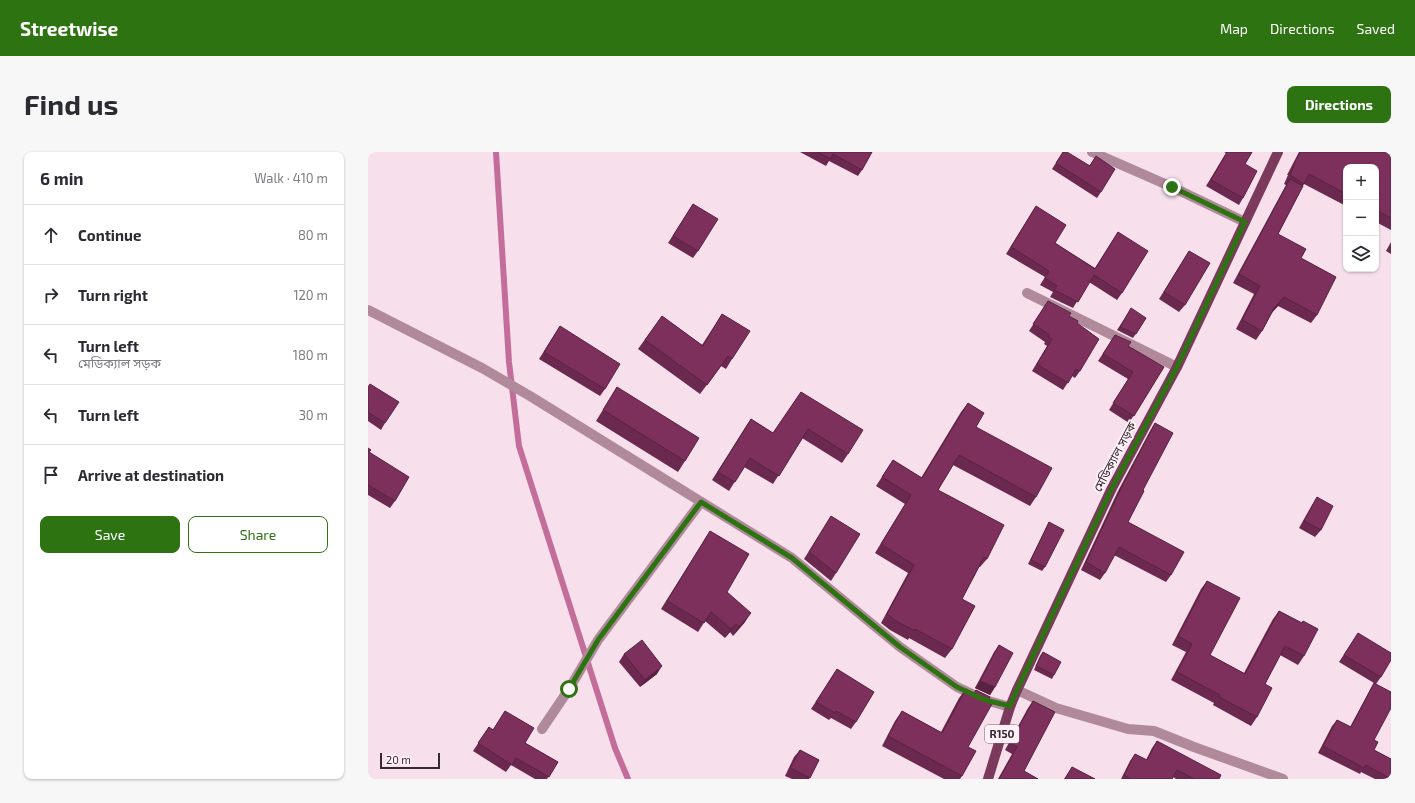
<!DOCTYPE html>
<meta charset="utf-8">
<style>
body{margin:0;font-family:"Exo 2","Noto Sans Bengali",sans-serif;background:#f7f7f7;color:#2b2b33}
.controls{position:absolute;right:12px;top:12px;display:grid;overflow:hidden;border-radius:8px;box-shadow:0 1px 3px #0004}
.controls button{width:36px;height:36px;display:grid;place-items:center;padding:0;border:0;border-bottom:1px solid #e1e1e2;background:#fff;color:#2b2b33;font:20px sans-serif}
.scale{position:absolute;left:12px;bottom:10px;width:60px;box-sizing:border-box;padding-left:4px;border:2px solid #332b2f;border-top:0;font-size:11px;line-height:14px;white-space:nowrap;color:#332b2f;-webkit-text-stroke:3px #fff0f7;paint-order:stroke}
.stop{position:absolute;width:12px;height:12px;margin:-9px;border:3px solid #2e7312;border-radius:50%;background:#fff}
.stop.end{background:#2e7312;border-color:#fff;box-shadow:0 1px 4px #0008}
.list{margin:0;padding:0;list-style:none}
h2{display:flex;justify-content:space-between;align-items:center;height:52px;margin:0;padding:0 16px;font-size:17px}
h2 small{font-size:13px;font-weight:400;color:#7c7c81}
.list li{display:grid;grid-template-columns:26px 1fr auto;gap:12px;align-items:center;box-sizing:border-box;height:60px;padding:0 16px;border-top:1px solid #e1e1e2}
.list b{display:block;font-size:15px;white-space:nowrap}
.list p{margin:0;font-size:13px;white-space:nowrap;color:#7c7c81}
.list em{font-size:13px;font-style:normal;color:#7c7c81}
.actions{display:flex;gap:8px;padding:12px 16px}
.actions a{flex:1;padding:9px 0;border:1px solid #2e7312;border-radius:8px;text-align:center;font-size:14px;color:#2e7312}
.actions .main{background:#2e7312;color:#fff}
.icon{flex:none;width:22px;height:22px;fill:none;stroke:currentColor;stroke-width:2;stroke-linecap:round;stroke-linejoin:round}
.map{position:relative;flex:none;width:1023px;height:627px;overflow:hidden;border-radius:8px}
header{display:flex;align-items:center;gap:24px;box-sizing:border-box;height:56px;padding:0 20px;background:#2e7312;color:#fff}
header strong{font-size:19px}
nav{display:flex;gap:22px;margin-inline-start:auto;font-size:14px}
.intro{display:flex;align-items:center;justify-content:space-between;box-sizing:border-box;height:96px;padding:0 24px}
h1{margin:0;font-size:28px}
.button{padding:10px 18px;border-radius:8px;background:#2e7312;color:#fff;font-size:14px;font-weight:700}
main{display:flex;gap:24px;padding:0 24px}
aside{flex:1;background:#fff;border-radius:8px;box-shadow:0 1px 3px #0004}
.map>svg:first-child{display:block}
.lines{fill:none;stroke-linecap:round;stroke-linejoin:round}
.stream{stroke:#c36e9a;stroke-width:6}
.minor{stroke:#b0899b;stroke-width:10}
.major{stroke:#7b395c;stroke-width:10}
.wall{fill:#6c294f}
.shaded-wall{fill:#582240}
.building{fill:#7e305c;stroke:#582240}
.route{stroke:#2e7312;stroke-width:5}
.labels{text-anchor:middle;stroke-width:4;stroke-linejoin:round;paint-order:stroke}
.shield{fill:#fff0f7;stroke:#70666b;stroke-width:1}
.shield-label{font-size:11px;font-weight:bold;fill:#332b2f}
.street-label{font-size:12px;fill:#332b2f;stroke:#fff0f7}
</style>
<header>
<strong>Streetwise</strong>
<nav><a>Map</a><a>Directions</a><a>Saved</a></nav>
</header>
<div class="intro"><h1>Find us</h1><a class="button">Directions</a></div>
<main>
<aside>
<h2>6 min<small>Walk · 410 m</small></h2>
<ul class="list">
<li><svg class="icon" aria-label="ahead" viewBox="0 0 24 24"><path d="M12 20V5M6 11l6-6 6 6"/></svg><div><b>Continue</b></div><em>80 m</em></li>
<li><svg class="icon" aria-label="right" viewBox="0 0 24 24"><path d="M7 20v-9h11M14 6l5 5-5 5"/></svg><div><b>Turn right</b></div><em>120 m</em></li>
<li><svg class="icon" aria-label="left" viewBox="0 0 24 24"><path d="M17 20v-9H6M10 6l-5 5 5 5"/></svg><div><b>Turn left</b><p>মেডিক্যাল সড়ক</p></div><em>180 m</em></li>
<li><svg class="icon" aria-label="left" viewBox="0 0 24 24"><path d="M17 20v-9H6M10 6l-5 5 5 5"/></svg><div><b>Turn left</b></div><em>30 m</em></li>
<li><svg class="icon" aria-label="arrive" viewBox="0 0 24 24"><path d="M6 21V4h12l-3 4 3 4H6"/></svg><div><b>Arrive at destination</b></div></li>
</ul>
<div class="actions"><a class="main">Save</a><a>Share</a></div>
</aside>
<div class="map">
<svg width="1023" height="627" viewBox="0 0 1023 627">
<rect width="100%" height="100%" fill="#f7e0eb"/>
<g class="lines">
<!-- stream -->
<path class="stream" d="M 128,0 L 141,210 L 151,294 L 247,596 L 260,627"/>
<!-- minor -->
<g class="minor">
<path d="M 724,0 L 804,35 L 877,70"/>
<path d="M 659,141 L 809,215"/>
<path d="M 0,158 L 114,216 L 162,244 L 424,406 L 532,495 L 589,535 L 617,548 L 642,555"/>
<path d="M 649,538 L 688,556 L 760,577 L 786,579 L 826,595 L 915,627"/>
<path d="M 174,577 L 201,537 L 230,488 L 333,350"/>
</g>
<!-- major -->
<path class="major" d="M 620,627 L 642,555 L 649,538 L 744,336 L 809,215 L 910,0"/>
</g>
<!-- wall -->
<g class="wall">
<path d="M 432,0 L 504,0 L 494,18 L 490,24 L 461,9 L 458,14 Z"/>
<path d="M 695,0 L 721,14 L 728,4 L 733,40 L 729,46 L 684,17 Z"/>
<path d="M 856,0 L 884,0 L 877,12 L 875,46 L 871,53 L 838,34 L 858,1 Z"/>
<path d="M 931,0 L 1023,0 L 1023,78 L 1008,70 L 1008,15 L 978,15 L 978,54 L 936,32 L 910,82 L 933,106 L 949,163 L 943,171 L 910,154 L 904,161 L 894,179 L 888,188 L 868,177 L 886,142 L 865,131 L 918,33 L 916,32 L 920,23 L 919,23 Z"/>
<path d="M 325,52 L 330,99 L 325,106 L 300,91 Z"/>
<path d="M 668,54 L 687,91 L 727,116 L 750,80 L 754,141 L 749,148 L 721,130 L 705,156 L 682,145 L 685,140 L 672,133 L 677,125 L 638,102 Z"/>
<path d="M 1023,90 L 1023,102 L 1018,99 Z"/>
<path d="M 821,99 L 817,153 L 811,160 L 791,147 Z"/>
<path d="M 680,149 L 701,164 L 709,171 L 712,219 L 707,226 L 704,224 L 695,238 L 664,219 L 679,194 L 676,192 L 677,190 L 661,179 Z"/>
<path d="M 761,160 L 778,166 L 765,186 L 749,178 Z"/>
<path d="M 354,162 L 364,207 L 358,217 L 353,214 L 332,242 L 270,197 L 294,164 L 334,193 Z"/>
<path d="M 192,174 L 237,237 L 232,244 L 171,207 Z"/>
<path d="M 747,183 L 760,194 L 796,215 L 761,271 L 741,258 L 760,227 L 730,209 Z"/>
<path d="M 0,234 L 17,271 L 13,278 L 0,269 Z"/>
<path d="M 249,235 L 317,309 L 310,320 L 228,269 Z"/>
<path d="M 433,240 L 480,302 L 474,311 L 434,286 L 405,332 L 376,315 L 361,339 L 344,328 L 377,276 L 383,267 L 405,281 Z"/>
<path d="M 600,251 L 608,275 L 668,345 L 662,354 L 585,313 L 570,338 L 619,407 L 612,415 L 611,415 L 594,447 L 584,497 L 577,506 L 541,486 L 540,488 L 522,478 L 513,471 L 540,421 L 507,401 L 537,352 L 508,334 L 525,308 L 553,326 L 593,260 Z"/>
<path d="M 787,271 L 775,338 L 760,370 L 803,423 L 798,430 L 746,403 L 737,421 L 732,428 L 713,418 L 750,339 L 782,279 Z"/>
<path d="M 0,296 L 1,300 L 27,349 L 22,356 L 0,343 Z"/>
<path d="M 949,345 L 953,378 L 947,385 L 931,376 L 944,353 Z"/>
<path d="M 463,364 L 468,421 L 463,429 L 436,407 Z"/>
<path d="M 681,370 L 677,415 L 674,419 L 660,412 Z"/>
<path d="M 342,379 L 359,440 L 377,470 L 365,484 L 362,480 L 357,486 L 337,469 L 330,480 L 293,457 Z"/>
<path d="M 839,429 L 842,503 L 876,521 L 905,467 L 911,459 L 934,471 L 935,469 L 936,504 L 930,513 L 912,503 L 897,532 L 889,565 L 883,574 L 845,553 L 846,551 L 803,528 L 818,500 L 804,493 L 833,437 Z"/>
<path d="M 990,481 L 1013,525 L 1008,532 L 1006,598 L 1023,607 L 1023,627 L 1007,627 L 993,620 L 992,622 L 950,601 L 964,574 L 969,568 L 982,575 L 1002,538 L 1006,531 L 971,510 Z"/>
<path d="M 631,493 L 627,535 L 622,543 L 607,536 L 626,500 Z"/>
<path d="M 675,500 L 686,523 L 684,527 L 666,518 L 672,504 Z"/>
<path d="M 256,502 L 289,522 L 272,535 L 251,510 Z"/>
<path d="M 469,517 L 488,570 L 483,577 L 463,566 L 461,568 L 443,557 Z"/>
<path d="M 598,537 L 606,541 L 608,538 L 600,595 L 594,624 L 592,627 L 576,627 L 514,594 L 527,569 L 534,559 L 573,580 L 591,546 Z"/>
<path d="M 665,549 L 656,619 L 670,627 L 630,627 L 644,602 L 637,598 L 660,556 Z"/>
<path d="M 137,559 L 157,591 L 190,610 L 179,627 L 167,627 L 143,613 L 138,620 L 105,599 L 121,575 L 125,578 Z"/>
<path d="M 789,589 L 851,627 L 808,627 L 805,625 L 804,627 L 753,627 L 762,609 L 767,602 L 778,608 L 784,596 Z"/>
<path d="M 432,598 L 451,608 L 441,627 L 424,627 L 417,624 L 426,605 Z"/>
<path d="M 704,615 L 727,627 L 696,627 Z"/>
</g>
<!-- shaded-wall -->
<g class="shaded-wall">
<path d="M 916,145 L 910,154 L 900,164 L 906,156 Z"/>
<path d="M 383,461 L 377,470 L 365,484 L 371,475 Z"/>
<path d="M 368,472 L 362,480 L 357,486 L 363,477 Z"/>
<path d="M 294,514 L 289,522 L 272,535 L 277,528 Z"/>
<path d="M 612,529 L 627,535 L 622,543 L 607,536 Z"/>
</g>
<!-- building -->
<g class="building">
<path d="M 449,0 L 504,0 L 494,18 L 465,2 L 463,7 Z"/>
<path d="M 695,0 L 699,0 L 722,14 L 728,4 L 747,17 L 733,40 L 688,11 Z"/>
<path d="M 859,0 L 884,0 L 877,12 L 889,19 L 875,46 L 843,28 Z"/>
<path d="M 932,0 L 1023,0 L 1023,66 L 1008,58 L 1008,15 L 978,15 L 978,42 L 941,22 L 936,32 L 922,23 L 926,14 L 925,14 Z"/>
<path d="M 922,27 L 935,34 L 910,82 L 938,97 L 933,106 L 968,125 L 949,163 L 916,145 L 906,156 L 894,179 L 874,168 L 892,134 L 871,122 Z"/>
<path d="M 325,52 L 350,67 L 330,99 L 305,84 Z"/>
<path d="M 668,54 L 698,73 L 687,91 L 727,117 L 750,80 L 780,99 L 754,141 L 726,123 L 710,150 L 686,138 L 689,134 L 677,126 L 681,119 L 643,95 Z"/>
<path d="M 821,99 L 842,111 L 817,153 L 796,140 Z"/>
<path d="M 680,149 L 703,161 L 701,164 L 710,169 L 709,171 L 731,187 L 712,219 L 708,217 L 700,231 L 669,212 L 684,187 L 680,185 L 682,183 L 665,172 Z"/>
<path d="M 763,156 L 778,166 L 768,182 L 752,175 Z"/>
<path d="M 354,162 L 382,179 L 364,207 L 360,204 L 339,233 L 277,188 L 294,164 L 335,194 Z"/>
<path d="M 192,174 L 252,212 L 237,237 L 176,200 Z"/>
<path d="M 747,183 L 763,190 L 760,194 L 796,215 L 766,264 L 745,251 L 765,220 L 735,202 Z"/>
<path d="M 2,232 L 31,250 L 17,271 L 0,260 L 0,235 Z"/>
<path d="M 249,235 L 331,286 L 317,309 L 235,258 Z"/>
<path d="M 433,240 L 495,278 L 480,302 L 440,277 L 411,324 L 382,306 L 367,330 L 350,320 L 383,267 L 405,281 Z"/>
<path d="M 600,251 L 616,261 L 608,275 L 684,316 L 668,345 L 591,303 L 570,338 L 636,373 L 619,407 L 616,405 L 594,447 L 607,454 L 584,497 L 547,477 L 547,479 L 528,469 L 519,462 L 546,413 L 513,392 L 543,343 L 514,325 L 525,308 L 554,326 Z"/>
<path d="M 787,271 L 805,281 L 775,338 L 776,339 L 760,370 L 816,400 L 803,423 L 751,395 L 737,421 L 718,410 L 755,332 Z"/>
<path d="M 0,296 L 3,298 L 1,300 L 41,325 L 27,349 L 0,333 Z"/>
<path d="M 949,345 L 965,354 L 953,378 L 936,369 Z"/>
<path d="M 463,364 L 492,382 L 468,421 L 441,400 Z"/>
<path d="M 681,370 L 696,378 L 677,415 L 663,408 Z"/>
<path d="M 342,379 L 381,402 L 359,440 L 383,461 L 371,475 L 368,472 L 363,477 L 343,460 L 336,471 L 299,449 Z"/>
<path d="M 839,429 L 872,446 L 842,503 L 877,522 L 911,459 L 934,471 L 935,469 L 950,477 L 936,504 L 917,494 L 897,532 L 904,536 L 889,565 L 851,545 L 852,543 L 809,520 L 824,492 L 810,484 Z"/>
<path d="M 990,481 L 1023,501 L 1023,508 L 1013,525 L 976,503 Z"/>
<path d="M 274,488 L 294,514 L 277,528 L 256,502 Z"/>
<path d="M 631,493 L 645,501 L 627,535 L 612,529 Z"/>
<path d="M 675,500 L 693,510 L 686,523 L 668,514 Z"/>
<path d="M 469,517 L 506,540 L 488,570 L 468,559 L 467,561 L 448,550 Z"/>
<path d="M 1006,531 L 1023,540 L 1023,556 L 1006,588 L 1010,590 L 1006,598 L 1023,607 L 1023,627 L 998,613 L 996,616 L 955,594 L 969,568 L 983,575 Z"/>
<path d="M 598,537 L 606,541 L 608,538 L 622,545 L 620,549 L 624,552 L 600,595 L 608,599 L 594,624 L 520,584 L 534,559 L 574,581 Z"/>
<path d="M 665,549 L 687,560 L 656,619 L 670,627 L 631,627 L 649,595 L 642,591 Z"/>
<path d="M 137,559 L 166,576 L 157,591 L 190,610 L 181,625 L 148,606 L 144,613 L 110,591 L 121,575 L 125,578 Z"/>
<path d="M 789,589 L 853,623 L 851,627 L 826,627 L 809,618 L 804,627 L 762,627 L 756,623 L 767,602 L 779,608 Z"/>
<path d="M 432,598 L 451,608 L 442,626 L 422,616 Z"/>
<path d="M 704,615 L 727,627 L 697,627 Z"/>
</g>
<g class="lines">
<!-- route -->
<path class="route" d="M 201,537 L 230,488 L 333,350 L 424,406 L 532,495 L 589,535 L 617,548 L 642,554 L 649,538 L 744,336 L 809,215 L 877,70 L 804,35"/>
</g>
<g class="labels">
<!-- shield labels -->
<rect class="shield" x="617" y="573" width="34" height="18" rx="3"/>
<g class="shield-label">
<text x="634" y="586">R150</text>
</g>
<!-- street labels -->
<g class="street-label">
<text transform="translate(747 305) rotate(-62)" y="4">মেডিক্যাল সড়ক</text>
</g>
</g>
</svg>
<div class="controls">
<button>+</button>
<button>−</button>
<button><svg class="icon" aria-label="layers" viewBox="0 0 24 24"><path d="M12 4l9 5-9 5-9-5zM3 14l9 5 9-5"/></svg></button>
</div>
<div class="scale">20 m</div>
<div class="stop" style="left:201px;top:537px"></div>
<div class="stop end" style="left:804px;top:35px"></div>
</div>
</main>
